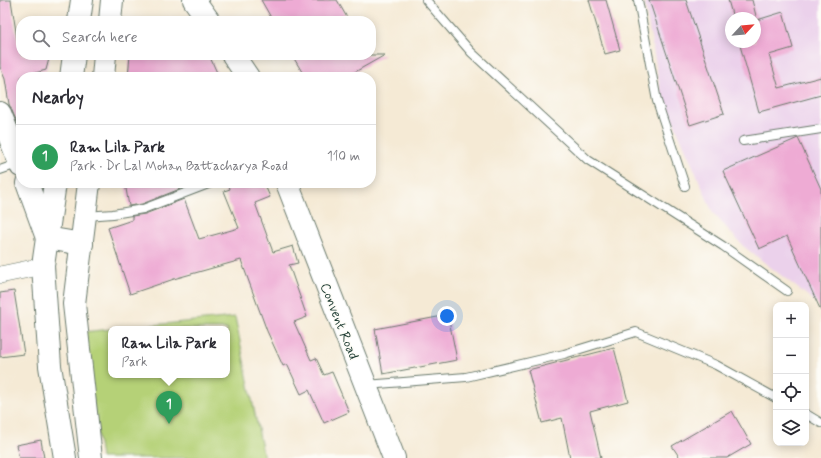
<!DOCTYPE html>
<meta charset="utf-8">
<style>
body{margin:0;font-family:Mynerve,sans-serif;background:#f7f7f7;color:#2b2b33}
.controls{position:absolute;right:12px;bottom:12px;display:grid;overflow:hidden;border-radius:8px;box-shadow:0 2px 10px #0003}
.controls button{width:36px;height:36px;display:grid;place-items:center;padding:0;border:0;border-bottom:1px solid #e1e1e2;background:#fff;color:#2b2b33;font:20px sans-serif}
.compass{position:absolute;left:725px;top:12px;width:36px;height:36px;border-radius:50%;background:#fff;box-shadow:0 2px 10px #0003;rotate:64deg}
.you{position:absolute;left:447px;top:316px;width:14px;height:14px;margin:-10px;border:3px solid #fff;border-radius:50%;background:#1a73e8;box-shadow:0 0 0 6px #1a73e833}
.badge{display:grid;place-items:center;width:26px;height:26px;border-radius:50%;background:#ea580c;color:#fff;font-size:13px;font-weight:700}
.pin{position:absolute;translate:-50% -33px;filter:drop-shadow(0 1px 2px #0008)}
.pin::after{content:'';position:absolute;top:21px;width:14px;height:12px;background:inherit;clip-path:polygon(0 0,100% 0,50% 100%)}
.popup{position:absolute;left:108px;top:326px;width:122px;height:52px;box-sizing:border-box;display:grid;place-content:center;border-radius:8px;background:#fff;filter:drop-shadow(0 1px 3px #0005);font-size:13px;white-space:nowrap;color:#7c7c81}
.popup b{font-size:15px;color:#2b2b33}
.popup::after{content:'';position:absolute;left:50%;top:100%;margin-left:-8px;border:8px solid transparent;border-top-color:#fff}
.list{margin:0;padding:0;list-style:none}
h2{display:flex;justify-content:space-between;align-items:center;height:52px;margin:0;padding:0 16px;font-size:17px}
h2 small{font-size:13px;font-weight:400;color:#7c7c81}
.list li{display:grid;grid-template-columns:26px 1fr auto;gap:12px;align-items:center;box-sizing:border-box;height:64px;padding:0 16px;border-top:1px solid #e1e1e2}
.list b{display:block;font-size:15px;white-space:nowrap}
.list p{margin:0;font-size:13px;white-space:nowrap;color:#7c7c81}
.list em{font-size:13px;font-style:normal;color:#7c7c81}
.icon{flex:none;width:22px;height:22px;fill:none;stroke:currentColor;stroke-width:2;stroke-linecap:round;stroke-linejoin:round}
.map{position:relative;flex:none;width:821px;height:458px;overflow:hidden}
.search{position:absolute;background:#fff;box-shadow:0 2px 10px #0003;left:16px;top:16px;width:360px;height:44px;display:flex;align-items:center;gap:10px;box-sizing:border-box;padding:0 14px;border-radius:16px;color:#7c7c81;font-size:15px}
.panel{position:absolute;background:#fff;box-shadow:0 2px 10px #0003;left:16px;top:72px;width:360px;height:116px;border-radius:16px}
.map>svg:first-child{display:block}
.built{fill:#ebd1eb;fill-rule:evenodd}
.green{fill:#b5d177;stroke:#6a8756}
.building{fill:#eeabd4}
.lines{fill:none;stroke-linecap:round;stroke-linejoin:round}
.lane-casing{stroke:#6a7a6c;stroke-width:10}
.street-casing{stroke:#6a7a6c;stroke-width:18}
.secondary-casing{stroke:#6a7a6c;stroke-width:24}
.lane{stroke:#fff;stroke-width:8}
.street{stroke:#fff;stroke-width:17}
.secondary{stroke:#fff;stroke-width:22}
.labels{text-anchor:middle;stroke-width:3;stroke-linejoin:round;paint-order:stroke}
.street-label{font-size:14px;fill:#1f3d34;stroke:#fdfcf7}
</style>
<div class="map">
<svg width="821" height="458" viewBox="0 0 821 458">
<rect width="100%" height="100%" fill="#fdfcf7"/>
<filter id="ink" filterUnits="userSpaceOnUse"><feTurbulence type="fractalNoise" baseFrequency=".025" numOctaves="2"/><feDisplacementMap in="SourceGraphic" scale="8" xChannelSelector="R" yChannelSelector="G"/><feConvolveMatrix kernelMatrix="1 2 1 2 8 2 1 2 1" color-interpolation-filters="sRGB"/></filter>
<filter id="wash" filterUnits="userSpaceOnUse"><feTurbulence type="fractalNoise" baseFrequency=".012" numOctaves="4" result="noise"/><feDisplacementMap in="SourceGraphic" scale="16" xChannelSelector="R" yChannelSelector="G"/><feGaussianBlur stdDeviation="0.9" result="paint"/><feColorMatrix in="noise" values="0 0 0 0 0 0 0 0 0 0 0 0 0 0 0 0 0 1.4 0 .05"/><feComposite in="paint" operator="in"/></filter>
<g filter="url(#wash)">
<rect width="100%" height="100%" fill="#f5ead5"/>
<!-- built -->
<path class="built" d="M 644,0 L 821,0 L 821,306 L 743,246 L 713,213 L 661,92 ZM 731,18 L 755,18 L 755,42 L 731,42 Z"/>
<!-- green -->
<path class="green" d="M 235,317 L 264,458 L 101,458 L 83,332 L 111,329 L 111,375 L 227,375 L 227,329 L 112,329 Z"/>
<g id="blocks">
<!-- building -->
<g class="building">
<path d="M 0,0 L 11,0 L 18,44 L 21,44 L 21,55 L 50,55 L 46,70 L 21,77 L 21,131 L 9,104 L 5,79 L 0,67 Z"/>
<path d="M 261,0 L 337,0 L 349,21 L 273,21 Z"/>
<path d="M 589,0 L 606,0 L 620,50 L 605,54 Z"/>
<path d="M 649,0 L 686,0 L 724,114 L 690,125 Z"/>
<path d="M 728,0 L 752,0 L 757,20 L 783,12 L 793,48 L 769,55 L 779,88 L 821,77 L 821,95 L 759,112 L 739,42 L 755,42 L 755,18 L 733,18 Z"/>
<path d="M 130,55 L 209,55 L 219,77 L 128,77 Z"/>
<path d="M 292,55 L 385,55 L 346,77 L 305,77 Z"/>
<path d="M 798,138 L 821,189 L 821,311 L 787,236 L 759,249 L 723,171 Z"/>
<path d="M 125,183 L 178,183 L 180,189 L 142,204 L 129,206 Z"/>
<path d="M 228,183 L 264,183 L 270,197 L 255,203 L 273,252 L 293,246 L 298,263 L 289,265 L 307,317 L 294,322 L 311,360 L 316,358 L 324,375 L 332,372 L 349,412 L 324,423 L 309,390 L 301,394 L 287,364 L 283,366 L 267,331 L 241,260 L 177,278 L 130,294 L 108,228 L 132,220 L 132,216 L 145,214 L 184,199 L 199,239 L 239,228 L 224,191 L 230,189 Z"/>
<path d="M 14,291 L 24,354 L 0,357 L 0,293 Z"/>
<path d="M 448,315 L 457,360 L 383,374 L 375,329 Z"/>
<path d="M 614,348 L 628,401 L 590,411 L 601,458 L 570,458 L 562,418 L 542,423 L 528,370 Z"/>
<path d="M 732,411 L 751,444 L 727,458 L 680,458 L 672,446 Z"/>
<path d="M 41,440 L 44,458 L 19,458 L 16,445 Z"/>
</g>
</g>
</g>
<g filter="url(#ink)">
<use href="#blocks" fill-opacity="0" stroke="#6a7a6c" stroke-width="1"/>
<g class="lines">
<!-- lane casing -->
<g class="lane-casing">
<g id="lane">
<path d="M 426,0 L 471,52 L 588,160 L 723,246 L 787,291"/>
<path d="M 638,0 L 657,101 L 685,186"/>
<path d="M 743,141 L 821,129"/>
<path d="M 0,170 L 20,163"/>
<path d="M 86,216 L 113,214 L 143,209 L 211,183"/>
<path d="M 366,385 L 466,377 L 564,354 L 636,332 L 716,365 L 776,398"/>
<path d="M 806,414 L 821,423"/>
</g>
</g>
<!-- street casing -->
<g class="street-casing">
<path id="street" d="M 0,275 L 43,266"/>
</g>
<!-- secondary casing -->
<g class="secondary-casing">
<g id="secondary">
<path d="M 194,0 L 209,21"/>
<path d="M 79,21 L 82,0"/>
<path d="M 110,21 L 112,0"/>
<path d="M 233,55 L 248,77"/>
<path d="M 71,77 L 74,55"/>
<path d="M 103,77 L 105,55"/>
<path d="M 0,113 L 21,166"/>
<path d="M 27,183 L 47,238 L 82,244"/>
<path d="M 55,183 L 43,266 L 50,366 L 65,458"/>
<path d="M 89,183 L 74,304 L 91,458"/>
<path d="M 287,183 L 394,458"/>
</g>
</g>
<!-- lane -->
<use href="#lane" class="lane"/>
<!-- street -->
<use href="#street" class="street"/>
<!-- secondary -->
<use href="#secondary" class="secondary"/>
</g>
</g>
<g class="labels">
<!-- street labels -->
<g class="street-label">
<text transform="translate(340 321) rotate(68)" y="5">Convent Road</text>
</g>
</g>
</svg>
<div class="controls">
<button>+</button>
<button>−</button>
<button><svg class="icon" aria-label="locate" viewBox="0 0 24 24"><circle cx="12" cy="12" r="6"/><path d="M12 2v4M12 18v4M2 12h4M18 12h4"/></svg></button>
<button><svg class="icon" aria-label="layers" viewBox="0 0 24 24"><path d="M12 4l9 5-9 5-9-5zM3 14l9 5 9-5"/></svg></button>
</div>
<svg class="compass" viewBox="-18 -18 36 36"><path d="M0-13l5 13h-10z" fill="#e53935"/><path d="M0 13l5-13h-10z" fill="#7c7c81"/></svg>
<div class="you"></div>
<div class="pin badge" style="left:169px;top:424px;background:#2e9e5b">1</div>
<div class="popup"><b>Ram Lila Park</b>Park</div>
<div class="search"><svg class="icon" aria-label="search" viewBox="0 0 24 24"><circle cx="10" cy="10" r="6"/><path d="M15 15l6 6"/></svg>Search here</div>
<section class="panel">
<h2>Nearby<small></small></h2>
<ul class="list">
<li><span class="badge" style="background:#2e9e5b">1</span><div><b>Ram Lila Park</b><p>Park · Dr Lal Mohan Battacharya Road</p></div><em>110 m</em></li>
</ul>
</section>
</div>
